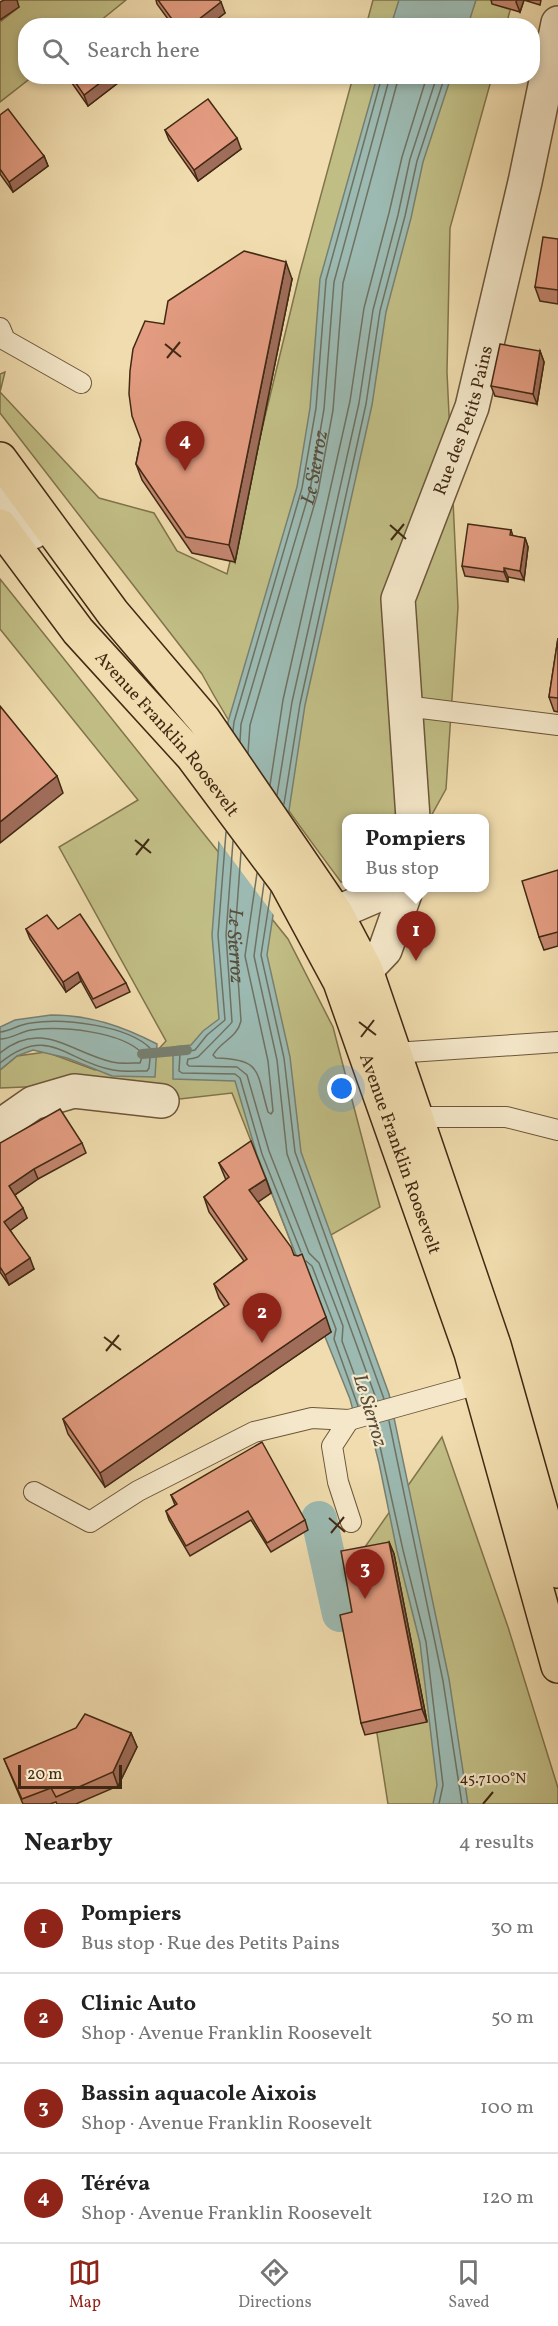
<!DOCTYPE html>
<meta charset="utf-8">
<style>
body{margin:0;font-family:Vollkorn,serif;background:#f6f6f6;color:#222}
.scale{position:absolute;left:18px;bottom:15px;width:104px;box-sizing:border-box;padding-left:6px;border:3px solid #412913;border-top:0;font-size:16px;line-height:21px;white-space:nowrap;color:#412913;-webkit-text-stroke:4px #f5e8ca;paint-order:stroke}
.you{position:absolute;left:342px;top:1089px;width:21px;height:21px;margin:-15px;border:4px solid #fff;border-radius:50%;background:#1a73e8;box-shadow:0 0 0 9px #1a73e833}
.badge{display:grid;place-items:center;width:39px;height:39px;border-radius:50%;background:#8f2418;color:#fff;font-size:20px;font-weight:700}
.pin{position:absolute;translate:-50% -50px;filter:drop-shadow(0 2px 3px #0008)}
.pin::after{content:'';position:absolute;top:32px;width:21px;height:18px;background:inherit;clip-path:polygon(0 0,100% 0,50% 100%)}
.popup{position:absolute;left:342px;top:814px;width:147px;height:78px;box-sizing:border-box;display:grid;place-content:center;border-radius:12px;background:#fff;filter:drop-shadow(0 2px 4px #0005);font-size:20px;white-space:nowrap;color:#767676}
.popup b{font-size:22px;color:#222}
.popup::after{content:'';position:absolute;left:50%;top:100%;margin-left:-12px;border:12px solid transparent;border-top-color:#fff}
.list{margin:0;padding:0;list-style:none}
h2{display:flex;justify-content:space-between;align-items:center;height:78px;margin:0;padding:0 24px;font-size:26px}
h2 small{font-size:20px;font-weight:400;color:#767676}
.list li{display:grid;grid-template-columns:39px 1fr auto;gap:18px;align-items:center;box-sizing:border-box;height:90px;padding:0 24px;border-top:2px solid #e0e0e0}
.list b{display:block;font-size:22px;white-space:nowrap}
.list p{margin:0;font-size:20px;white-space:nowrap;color:#767676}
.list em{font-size:20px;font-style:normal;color:#767676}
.icon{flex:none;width:33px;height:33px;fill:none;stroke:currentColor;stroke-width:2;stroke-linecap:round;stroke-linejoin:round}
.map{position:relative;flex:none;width:558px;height:1804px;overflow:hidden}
.search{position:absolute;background:#fff;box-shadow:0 3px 9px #0003;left:18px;right:18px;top:18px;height:66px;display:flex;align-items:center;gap:15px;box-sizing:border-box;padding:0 21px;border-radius:24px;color:#767676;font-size:22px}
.sheet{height:438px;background:#fff}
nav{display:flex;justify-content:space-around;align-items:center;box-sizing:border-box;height:84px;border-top:2px solid #e0e0e0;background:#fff;font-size:16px;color:#767676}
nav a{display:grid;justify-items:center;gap:3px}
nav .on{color:#8f2418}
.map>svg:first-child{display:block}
.green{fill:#c1be85;stroke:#81744c;stroke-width:1.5}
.water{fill:#9cbab2;stroke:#788072;stroke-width:1.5}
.pier{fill:#f0dcae}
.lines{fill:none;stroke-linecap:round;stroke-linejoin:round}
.shore{stroke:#6e7262;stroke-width:1.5}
.stream{stroke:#788072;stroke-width:10}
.canal{stroke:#9cbab2;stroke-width:36}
.lane-casing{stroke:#6d563a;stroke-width:22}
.street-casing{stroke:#6d563a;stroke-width:36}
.primary-casing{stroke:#412913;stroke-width:36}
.lane{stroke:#f5e8ca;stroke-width:20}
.street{stroke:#f5e8ca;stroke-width:33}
.primary{stroke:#f0dcae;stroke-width:33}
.wall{fill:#c3866f;stroke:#412913;stroke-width:1.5}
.shaded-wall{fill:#9f6d5a;stroke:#412913;stroke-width:1.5}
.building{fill:#e39c81;stroke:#412913;stroke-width:1.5}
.ticks{fill:none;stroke:#412913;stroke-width:2}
.labels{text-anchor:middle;stroke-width:4.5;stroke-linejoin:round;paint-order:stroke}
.street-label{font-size:18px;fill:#412913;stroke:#f5e8ca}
.water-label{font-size:20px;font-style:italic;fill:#584d3b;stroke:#f5e8ca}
.ticks-label{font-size:15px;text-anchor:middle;fill:#412913;stroke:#f5e8ca;stroke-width:4.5;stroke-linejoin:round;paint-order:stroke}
</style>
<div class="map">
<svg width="558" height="1804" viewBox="0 0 558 1804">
<rect width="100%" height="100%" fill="#f0dcae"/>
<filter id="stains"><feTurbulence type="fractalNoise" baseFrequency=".00333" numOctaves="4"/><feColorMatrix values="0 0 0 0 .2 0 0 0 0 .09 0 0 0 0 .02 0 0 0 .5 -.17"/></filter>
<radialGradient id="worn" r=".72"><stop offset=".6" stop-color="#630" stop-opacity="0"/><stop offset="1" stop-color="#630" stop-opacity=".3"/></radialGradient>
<!-- green -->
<g class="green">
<path d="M 14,0 L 126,0 L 95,25 L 26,26 L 26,76 L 32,77 L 0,102 L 0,22 L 19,7 Z"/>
<path d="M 373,0 L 513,0 L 506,25 L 366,26 Z"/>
<path d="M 353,77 L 492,77 L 450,228 L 447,372 L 458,607 L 446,789 L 430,818 L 347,818 L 347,882 L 341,882 C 291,815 242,748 202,674 L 0,413 L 0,374 L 5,372 L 0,392 L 99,498 L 154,513 L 177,551 L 227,574 L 300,272 Z"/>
<path d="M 0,579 L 288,939 L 333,1027 L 380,1207 L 296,1255 L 232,1093 L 162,1101 L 49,1086 L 0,1088 L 0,1070 L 17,1056 L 46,1052 L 95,1070 L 155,1053 L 166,1041 L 59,847 L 138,800 L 0,629 Z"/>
<path d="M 442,1437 L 508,1627 L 558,1788 L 558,1804 L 388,1804 L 351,1567 Z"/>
</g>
<!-- water -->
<g class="water">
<path d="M 399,0 L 476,0 L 468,25 L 391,25 Z"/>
<path d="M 377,77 L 451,77 L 423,162 L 411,218 L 386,312 L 372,405 L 305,705 L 267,955 L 290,1057 L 301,1152 L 389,1394 L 449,1679 L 468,1804 L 433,1804 L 437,1785 L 420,1643 L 397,1551 L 379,1463 L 367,1416 L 356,1422 L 350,1399 L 293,1257 L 296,1255 L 257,1155 L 235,1081 L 173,1079 L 173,1047 L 191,1045 L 203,1031 L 219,1019 L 212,935 L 228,722 L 297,487 L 310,408 L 320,279 Z"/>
<path d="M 51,1015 C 90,1015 122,1026 157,1044 L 155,1077 L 112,1076 L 67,1058 L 33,1050 L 17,1056 L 0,1070 L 0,1027 L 15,1020 Z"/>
</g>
<!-- pier -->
<path class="pier" d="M 224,727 L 290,822 L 276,918 L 217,839 Z"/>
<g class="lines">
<!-- shore -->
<g class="shore">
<path d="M 233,731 L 234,722 L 302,488 L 316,408 L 326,280 L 382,76"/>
<path id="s1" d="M 240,741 L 241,724 L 310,490 L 324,409 L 334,282 L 390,76"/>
<path d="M 248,753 L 250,725 L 318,492 L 333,410 L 343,283 L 399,76"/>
<path d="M 270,785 L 283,700 L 350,401 L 364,308 L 389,213 L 402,157 L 427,76"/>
<path d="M 277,795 L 292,702 L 359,403 L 373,310 L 398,215 L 410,159 L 437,76"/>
<path d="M 284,804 L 300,704 L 366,404 L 380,311 L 405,216 L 417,161 L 445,76"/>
<path d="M 226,832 L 218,935 L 225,1020 L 207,1035 L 195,1050 L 180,1053 L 179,1071 L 182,1073 L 235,1074 L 240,1078 L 262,1154 L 301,1252"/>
<path d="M 233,841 L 226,935 L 232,1022 C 231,1024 200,1055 198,1057 C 195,1058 191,1059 188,1059 L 187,1064 L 189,1066 L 237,1067 L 247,1075 L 269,1151 L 309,1253 L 319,1263 L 343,1326 L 342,1341 L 364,1401 L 368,1403"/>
<path id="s2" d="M 241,852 L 235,935 L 241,1021 C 237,1038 221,1041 213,1055 L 216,1058 C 263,1059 256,1072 268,1112 L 271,1114 L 273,1111 L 268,1061 L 245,956 L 257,873"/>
<path d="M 264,883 L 254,956 L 277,1060 L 287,1154 L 377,1401"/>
<path d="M 271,891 L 261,955 L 284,1058 L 295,1152 L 384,1399"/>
<path d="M 0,1032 C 10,1031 20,1024 31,1023 C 63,1018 128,1025 151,1049 L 149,1068 L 147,1071 C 136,1071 124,1072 113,1070 C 66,1062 49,1023 0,1063"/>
<path d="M 0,1039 C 11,1039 20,1032 31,1030 C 61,1026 122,1031 143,1054 L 140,1063 C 131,1063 121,1064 112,1062 C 70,1052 41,1019 0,1053"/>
<path d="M 306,1261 L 312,1266 L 336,1329 L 334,1339 L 358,1406"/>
<path d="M 389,1421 L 443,1681 L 462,1804"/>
<path d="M 375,1424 L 403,1550 L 426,1642 L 443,1785 L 439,1804"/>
</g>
<!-- stream -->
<path class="stream" d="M 142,1054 L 187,1050"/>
<!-- canal -->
<path class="canal" d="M 319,1519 L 340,1614"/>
<!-- lane casing -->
<g class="lane-casing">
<g id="lane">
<path d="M 0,328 L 5,340 L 81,383"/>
<path d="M 405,706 L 558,725"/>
<path d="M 394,1053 L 558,1042"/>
<path d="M 416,1117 L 506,1117 L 558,1130"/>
<path d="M 349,1420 L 332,1446 L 338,1482 L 351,1522"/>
<path d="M 34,1492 L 90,1522 L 138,1491 L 254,1432 L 312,1418 L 349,1420 L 489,1381"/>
</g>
</g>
<!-- street casing -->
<g class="street-casing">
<g id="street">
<path d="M 0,487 L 33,532"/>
<path id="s3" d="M 413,818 L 398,599 L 472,407 L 525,182 L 558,23"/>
<path d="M 336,913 L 394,888"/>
<path d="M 366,970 L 385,950 L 407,888"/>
<path d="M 0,1126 L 33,1103 L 74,1091 L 162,1101"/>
</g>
</g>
<!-- primary casing -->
<g class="primary-casing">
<g id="primary">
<path d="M 0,459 L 113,613 L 204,720 L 336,913 L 366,970 L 494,1345 L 558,1571"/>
<path id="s4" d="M 0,526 L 78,631 L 192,756 L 286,882 L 340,982 L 471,1353 L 558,1666"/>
</g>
</g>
<!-- lane -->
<use href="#lane" class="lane"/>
<!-- street -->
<use href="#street" class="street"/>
<!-- primary -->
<use href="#primary" class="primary"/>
</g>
<!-- wall -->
<g class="wall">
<path d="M 156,0 L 219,0 L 225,13 L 208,26 L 173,26 L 157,4 Z"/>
<path d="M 491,0 L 524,0 L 520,12 L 492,4 Z"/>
<path d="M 524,0 L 541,0 L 540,5 Z"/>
<path d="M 67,76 L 127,76 L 88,106 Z"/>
<path d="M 0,115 L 44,156 L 48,166 L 13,192 L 0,174 Z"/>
<path d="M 165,130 L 241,149 L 198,181 L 169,140 Z"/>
<path d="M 558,239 L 558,304 L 540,301 L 535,287 Z"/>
<path d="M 292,279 L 235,562 L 192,553 L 142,480 L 136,464 L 164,324 Z"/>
<path d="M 540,351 L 544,362 L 537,404 L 495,396 L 491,386 Z"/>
<path d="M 511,530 L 513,536 L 525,538 L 528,547 L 524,580 L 508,577 L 508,582 L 465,576 L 462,566 Z"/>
<path d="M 558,638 L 558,712 L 554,711 L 549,697 Z"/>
<path d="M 558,870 L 558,946 L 544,950 L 539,937 Z"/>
<path d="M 26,929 L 58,929 L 126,983 L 130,992 L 96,1008 L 81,981 L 66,992 L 30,939 Z"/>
<path d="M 0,1143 L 82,1143 L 86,1153 L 38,1179 L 15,1195 L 27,1218 L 10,1230 L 34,1269 L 9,1285 L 0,1272 Z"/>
<path d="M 219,1163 L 266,1179 L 271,1193 L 258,1202 L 294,1255 L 331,1332 L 105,1487 L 68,1434 L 63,1419 L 225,1307 L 219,1298 L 214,1284 L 244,1261 L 209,1212 L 204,1197 L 226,1180 Z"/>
<path d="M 171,1495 L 305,1520 L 308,1530 L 271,1552 L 251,1520 L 190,1556 L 169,1520 L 166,1511 L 175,1505 Z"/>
<path d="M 389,1542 L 394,1554 L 427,1722 L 365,1735 L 361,1723 L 352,1612 Z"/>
<path d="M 131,1733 L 137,1747 L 118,1786 L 76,1804 L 57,1804 L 56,1802 L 50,1804 L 23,1804 L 4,1759 Z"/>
</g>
<!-- shaded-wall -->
<g class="shaded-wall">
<path d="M 4,0 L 17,0 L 19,7 L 0,20 L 0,2 Z"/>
<path d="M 517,0 L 524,0 L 520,12 L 516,2 Z"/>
<path d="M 221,2 L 225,13 L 208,26 L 190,26 Z"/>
<path d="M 109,76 L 127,76 L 88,106 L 84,95 Z"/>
<path d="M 237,138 L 241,149 L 198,181 L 194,170 Z"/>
<path d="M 44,156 L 48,166 L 13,192 L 9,182 Z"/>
<path d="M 286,262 L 292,279 L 235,562 L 229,545 Z"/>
<path d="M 540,351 L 544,362 L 537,404 L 533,394 Z"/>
<path d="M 525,538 L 528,547 L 524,580 L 520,571 Z"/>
<path d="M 504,568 L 508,577 L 508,582 L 504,572 Z"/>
<path d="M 57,776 L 63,793 L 0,843 L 0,822 Z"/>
<path d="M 78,972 L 81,981 L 66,992 L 63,982 Z"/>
<path d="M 34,1169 L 38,1179 L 13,1196 L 9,1186 Z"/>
<path d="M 266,1179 L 271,1193 L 255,1204 L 249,1190 Z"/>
<path d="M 23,1208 L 27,1218 L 8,1232 L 4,1222 Z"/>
<path d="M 30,1258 L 34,1269 L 9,1285 L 5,1275 Z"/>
<path d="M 326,1317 L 331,1332 L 105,1487 L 100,1473 Z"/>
<path d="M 389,1542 L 394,1554 L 427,1722 L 422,1709 Z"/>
<path d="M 131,1733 L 137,1747 L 118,1786 L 113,1772 Z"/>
</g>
<!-- building -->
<g class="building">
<path d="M 158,0 L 219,0 L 221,2 L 190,26 L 177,26 Z"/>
<path d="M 93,21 L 96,26 L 88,26 Z"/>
<path d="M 71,76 L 109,76 L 84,95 Z"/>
<path d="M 208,99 L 237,138 L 194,170 L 165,130 Z"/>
<path d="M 8,109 L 44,156 L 9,182 L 0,169 L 0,115 Z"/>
<path d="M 543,237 L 558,239 L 558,290 L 535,287 Z"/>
<path d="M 244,251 L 286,262 L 229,545 L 186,537 L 136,464 L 141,440 L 132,416 L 129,394 L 130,371 L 133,349 L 145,321 L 164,324 L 168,301 Z"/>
<path d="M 500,344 L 540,351 L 533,394 L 491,386 Z"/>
<path d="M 468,524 L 511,530 L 510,535 L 525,538 L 520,571 L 504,568 L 504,572 L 462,566 Z"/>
<path d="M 558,638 L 558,698 L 549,697 Z"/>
<path d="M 0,706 L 57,776 L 0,822 Z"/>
<path d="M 558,870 L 558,932 L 539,937 L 522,881 Z"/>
<path d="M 80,914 L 126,983 L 93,999 L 78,972 L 63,982 L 26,929 L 47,915 L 58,929 Z"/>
<path d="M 60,1109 L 82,1143 L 34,1169 L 9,1186 L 23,1208 L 4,1222 L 30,1258 L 5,1275 L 0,1267 L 0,1143 Z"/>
<path d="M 251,1141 L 266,1179 L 249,1190 L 291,1247 L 294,1255 L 298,1256 L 302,1254 L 326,1317 L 100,1473 L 63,1419 L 229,1304 L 214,1284 L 247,1259 L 204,1197 L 229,1177 L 219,1163 Z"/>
<path d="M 262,1442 L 305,1520 L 267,1543 L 248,1511 L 186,1546 L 166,1511 L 177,1504 L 171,1495 Z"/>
<path d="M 389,1542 L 422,1709 L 361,1723 L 340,1615 L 352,1612 L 341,1551 Z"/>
<path d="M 85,1714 L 131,1733 L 113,1772 L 56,1797 L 51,1788 L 22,1799 L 4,1759 L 76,1728 Z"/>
</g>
<!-- ticks -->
<path class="ticks" d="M 165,344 L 181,357M 167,358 L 180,342M 390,525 L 406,539M 391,540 L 404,524M 135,840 L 151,853M 136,855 L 149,839M 359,1022 L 376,1035M 361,1037 L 374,1020M 104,1337 L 121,1350M 106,1351 L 119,1335M 329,1518 L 345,1532M 331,1533 L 344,1517M 483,1804 L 493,1792"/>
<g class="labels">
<!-- street labels -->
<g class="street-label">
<text dy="6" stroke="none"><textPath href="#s3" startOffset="410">Rue des Petits Pains</textPath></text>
<text dy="6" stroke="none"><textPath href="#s4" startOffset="267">Avenue Franklin Roosevelt</textPath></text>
<text dy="6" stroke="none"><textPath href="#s4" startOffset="753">Avenue Franklin Roosevelt</textPath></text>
</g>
<!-- water labels -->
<g class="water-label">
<text dy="7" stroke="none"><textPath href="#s1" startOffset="284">Le Sierroz</textPath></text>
<text dy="7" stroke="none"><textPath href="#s2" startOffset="94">Le Sierroz</textPath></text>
<text transform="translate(371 1410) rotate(73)" y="7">Le Sierroz</text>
</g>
</g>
<g class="ticks-label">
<text x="493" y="1783">45.7100°N</text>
</g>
<rect width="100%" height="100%" filter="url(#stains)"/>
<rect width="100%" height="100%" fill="url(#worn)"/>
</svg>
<div class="scale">20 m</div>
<div class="you"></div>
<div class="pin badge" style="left:416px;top:961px">1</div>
<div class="popup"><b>Pompiers</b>Bus stop</div>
<div class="pin badge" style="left:262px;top:1343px">2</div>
<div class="pin badge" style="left:365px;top:1599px">3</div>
<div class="pin badge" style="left:185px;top:471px">4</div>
<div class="search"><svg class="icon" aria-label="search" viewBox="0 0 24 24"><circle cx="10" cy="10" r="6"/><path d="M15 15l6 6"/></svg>Search here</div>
</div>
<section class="sheet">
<h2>Nearby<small>4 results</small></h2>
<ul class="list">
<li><span class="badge">1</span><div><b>Pompiers</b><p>Bus stop · Rue des Petits Pains</p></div><em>30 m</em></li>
<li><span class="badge">2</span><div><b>Clinic Auto</b><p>Shop · Avenue Franklin Roosevelt</p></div><em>50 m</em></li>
<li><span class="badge">3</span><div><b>Bassin aquacole Aixois</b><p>Shop · Avenue Franklin Roosevelt</p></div><em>100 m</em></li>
<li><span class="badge">4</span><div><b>Téréva</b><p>Shop · Avenue Franklin Roosevelt</p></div><em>120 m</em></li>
</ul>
</section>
<nav>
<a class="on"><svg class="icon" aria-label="map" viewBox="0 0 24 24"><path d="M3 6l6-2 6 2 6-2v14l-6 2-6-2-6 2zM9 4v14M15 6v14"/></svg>Map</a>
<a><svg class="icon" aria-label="directions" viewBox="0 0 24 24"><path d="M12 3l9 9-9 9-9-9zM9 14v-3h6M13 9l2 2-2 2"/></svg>Directions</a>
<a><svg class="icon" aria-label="saved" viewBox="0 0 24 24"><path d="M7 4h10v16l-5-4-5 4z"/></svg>Saved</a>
</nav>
